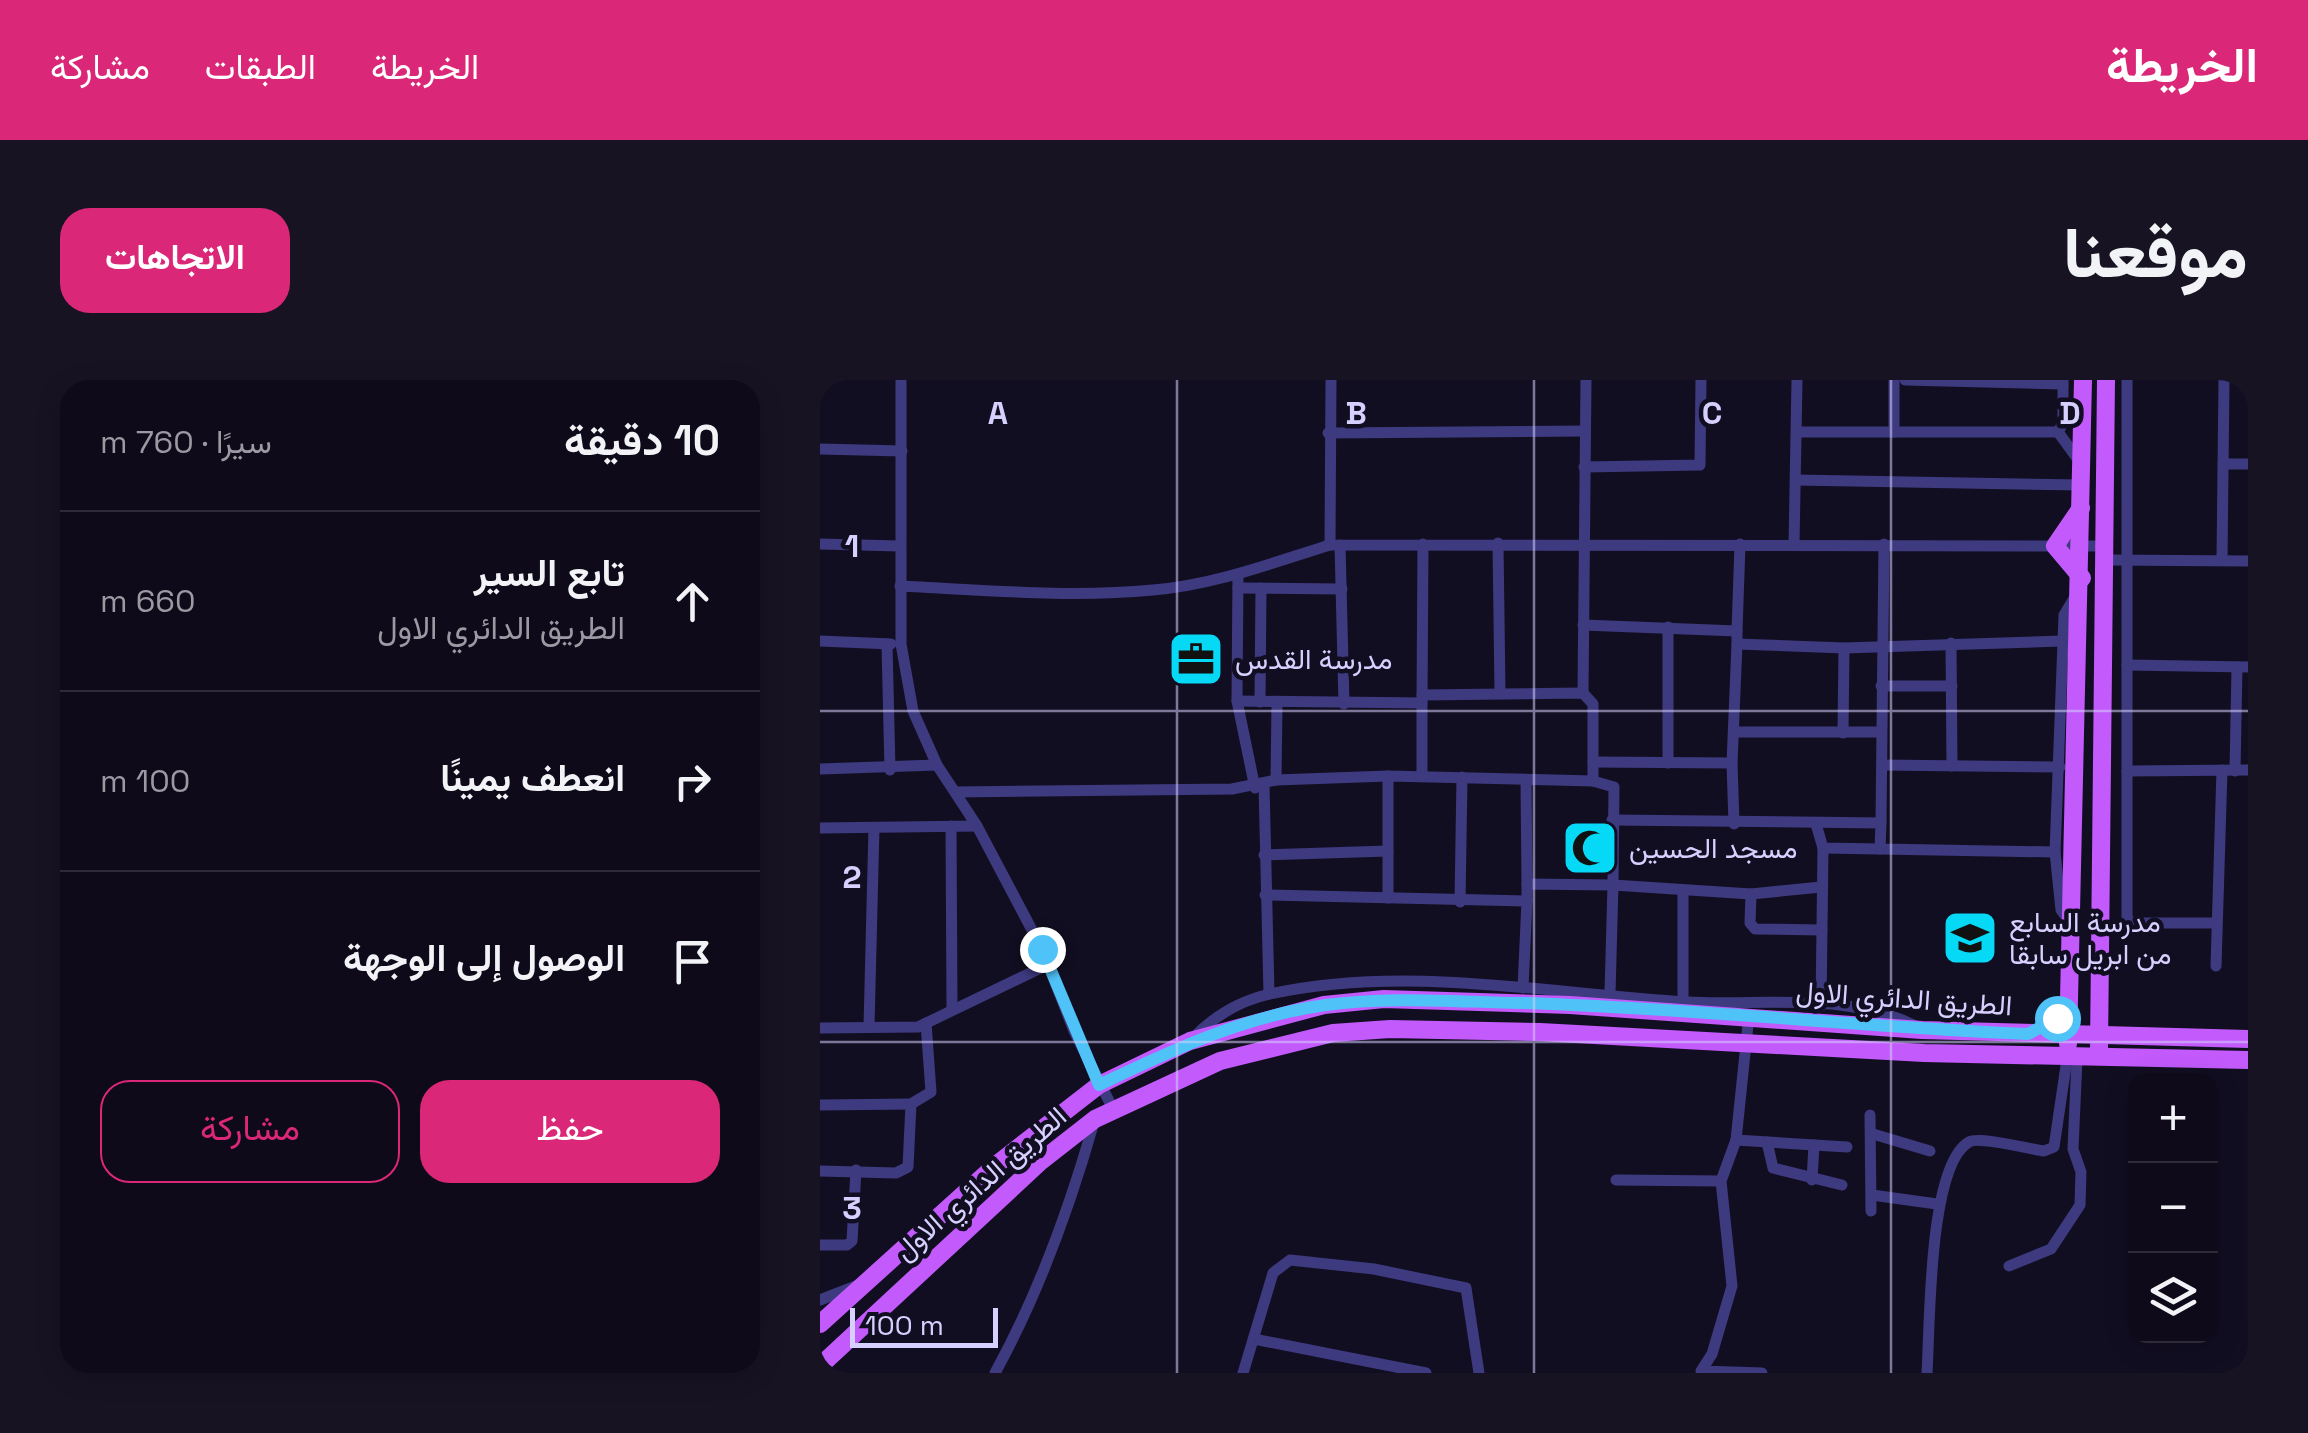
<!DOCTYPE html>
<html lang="ar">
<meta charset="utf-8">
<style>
body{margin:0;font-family:"Space Grotesk",Vazirmatn,sans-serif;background:#171323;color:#f1f3f6;direction:rtl}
.controls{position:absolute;right:30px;bottom:30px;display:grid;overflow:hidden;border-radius:20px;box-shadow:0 5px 25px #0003}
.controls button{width:90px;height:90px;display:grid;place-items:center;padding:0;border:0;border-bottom:2px solid #2e2b39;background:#0e0a1a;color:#f1f3f6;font:50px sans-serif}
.scale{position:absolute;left:30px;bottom:25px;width:148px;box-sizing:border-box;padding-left:10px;border:5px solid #d6d0fe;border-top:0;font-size:28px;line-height:35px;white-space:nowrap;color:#d6d0fe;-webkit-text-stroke:8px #120e22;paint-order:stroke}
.stop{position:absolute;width:30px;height:30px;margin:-22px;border:8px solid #4fc3f7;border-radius:50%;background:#fff}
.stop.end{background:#4fc3f7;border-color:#fff;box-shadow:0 2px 10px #0008}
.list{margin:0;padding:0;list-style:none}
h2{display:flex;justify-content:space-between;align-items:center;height:130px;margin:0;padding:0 40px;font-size:42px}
h2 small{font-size:32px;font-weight:400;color:#9b9aa2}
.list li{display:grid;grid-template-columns:65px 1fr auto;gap:30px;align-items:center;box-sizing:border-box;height:180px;padding:0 40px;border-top:2px solid #2e2b39}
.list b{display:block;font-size:38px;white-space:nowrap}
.list p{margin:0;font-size:32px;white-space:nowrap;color:#9b9aa2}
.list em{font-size:32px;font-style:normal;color:#9b9aa2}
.actions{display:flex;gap:20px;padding:30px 40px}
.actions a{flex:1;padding:22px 0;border:2px solid #db2777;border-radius:30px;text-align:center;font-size:35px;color:#db2777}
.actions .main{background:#db2777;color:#fff}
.icon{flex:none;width:55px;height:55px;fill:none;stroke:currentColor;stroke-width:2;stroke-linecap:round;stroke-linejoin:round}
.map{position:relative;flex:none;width:1428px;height:993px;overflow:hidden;direction:ltr;border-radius:30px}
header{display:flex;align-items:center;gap:60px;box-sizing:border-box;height:140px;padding:0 50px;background:#db2777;color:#fff}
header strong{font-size:48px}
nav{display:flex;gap:55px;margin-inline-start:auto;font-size:35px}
.intro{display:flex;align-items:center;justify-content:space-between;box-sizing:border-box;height:240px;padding:0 60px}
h1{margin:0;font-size:70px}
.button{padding:25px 45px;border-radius:30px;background:#db2777;color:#fff;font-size:35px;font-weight:700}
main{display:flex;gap:60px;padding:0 60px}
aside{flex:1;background:#0e0a1a;border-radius:30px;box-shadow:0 5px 25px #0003}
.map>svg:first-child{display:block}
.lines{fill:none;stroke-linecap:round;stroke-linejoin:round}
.minor{stroke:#3e3a80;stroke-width:11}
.primary{stroke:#c25afc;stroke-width:18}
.route{stroke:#4fc3f7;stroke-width:12}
.grid{fill:none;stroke:#d6d0fe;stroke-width:2.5;stroke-opacity:0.55}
.labels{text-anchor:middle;stroke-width:9;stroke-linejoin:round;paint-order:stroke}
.poi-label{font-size:28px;fill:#d6d0fe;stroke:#120e22;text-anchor:start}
.street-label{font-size:28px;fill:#d6d0fe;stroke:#120e22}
.grid-label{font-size:32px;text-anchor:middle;font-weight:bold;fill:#d6d0fe;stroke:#120e22;stroke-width:9;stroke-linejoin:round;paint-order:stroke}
</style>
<header>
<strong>الخريطة</strong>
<nav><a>الخريطة</a><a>الطبقات</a><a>مشاركة</a></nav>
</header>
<div class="intro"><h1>موقعنا</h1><a class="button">الاتجاهات</a></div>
<main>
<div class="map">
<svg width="1428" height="993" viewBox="0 0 1428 993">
<rect width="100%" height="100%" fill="#120e22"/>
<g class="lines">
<!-- minor -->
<g class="minor">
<path d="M 81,0 L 81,264 L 93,331 L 117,385 L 157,446 L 222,569 L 254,651 L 293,729"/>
<path d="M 511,0 L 510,165 L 1285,166"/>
<path d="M 1085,0 L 1243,4"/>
<path d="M 1307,0 L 1307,538 L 1312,543 L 1396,543"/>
<path d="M 977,52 L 1238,52 L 1243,43 L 1243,0"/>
<path d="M 1074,52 L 1074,0"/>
<path d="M 1238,52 L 1262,85"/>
<path d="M 508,53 L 765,51"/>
<path d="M 0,69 L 82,71"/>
<path d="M 1403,84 L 1428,84"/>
<path d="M 764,87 L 880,85 L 881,0"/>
<path d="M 976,100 L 1262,105"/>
<path d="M 678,163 L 680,313"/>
<path d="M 0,164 L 80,166"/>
<path d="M 520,165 L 524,324"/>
<path d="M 974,165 L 977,0"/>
<path d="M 1286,180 L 1428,181"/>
<path d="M 1402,180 L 1404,0"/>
<path d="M 418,194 L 417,321 L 435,408"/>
<path d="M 80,206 C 164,210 249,218 333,210 C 394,205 452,183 510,165"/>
<path d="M 418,208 L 522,209"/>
<path d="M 763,245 L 917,251 L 920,164"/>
<path d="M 848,247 L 848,383"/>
<path d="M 917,251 L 917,264 L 1024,268 L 1242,261"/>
<path d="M 0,261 L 71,264"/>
<path d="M 1131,263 L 1132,386"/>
<path d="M 67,264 L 70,390"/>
<path d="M 1307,285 L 1428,287"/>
<path d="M 1061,306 L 1132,306"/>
<path d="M 763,313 L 766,0"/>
<path d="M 417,321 L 602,323 L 603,164"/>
<path d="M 440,322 L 441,208"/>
<path d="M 917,352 L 1061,352"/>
<path d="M 1023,353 L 1024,268"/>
<path d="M 773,382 L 912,383 L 914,444"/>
<path d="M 912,383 L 917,264"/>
<path d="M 1062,385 L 1240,387"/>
<path d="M 0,389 L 117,385"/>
<path d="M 1307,391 L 1428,390"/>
<path d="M 1415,391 L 1417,287"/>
<path d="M 602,396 L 602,323"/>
<path d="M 456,400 L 457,323"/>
<path d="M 706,401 L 707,504"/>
<path d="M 444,405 L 449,614"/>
<path d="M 136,412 L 412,409 L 456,400 L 568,396 L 773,401 L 773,324 L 763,313 L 602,315"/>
<path d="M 792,440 L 1061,443 L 1060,469 L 1235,472"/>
<path d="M 1061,443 L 1064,164"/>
<path d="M 996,444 L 1003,468 L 1060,469"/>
<path d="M 131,446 L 132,628"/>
<path d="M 0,448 L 157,446"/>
<path d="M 444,475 L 568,471"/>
<path d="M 863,513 L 863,622"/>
<path d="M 931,514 L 930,543 L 935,549 L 1002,550"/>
<path d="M 445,515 L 707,521 L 707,504 L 793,505 L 794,407 L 773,401"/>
<path d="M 568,518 L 568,396"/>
<path d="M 640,522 L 642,397"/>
<path d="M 1251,543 L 1241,530 L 1235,472 L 1244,235 L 1259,210"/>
<path d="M 1396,586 L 1402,390"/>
<path d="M 703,608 L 707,521"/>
<path d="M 790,613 L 793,505 L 931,514 L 1001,507"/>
<path d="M 1001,626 L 1003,468"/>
<path d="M 929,635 L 916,760 L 901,801 L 912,906 L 892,974 L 881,991 L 942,993"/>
<path d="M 49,647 L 54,448"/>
<path d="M 0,648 L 98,647 L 229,584"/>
<path d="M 372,659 C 394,636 418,621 450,614 C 587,584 729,614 867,622 C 941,626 1032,611 1099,648"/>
<path d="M 0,725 L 91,724"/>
<path d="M 1050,735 L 1051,831"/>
<path d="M 1053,754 L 1110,771"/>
<path d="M 916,760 L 1027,767"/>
<path d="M 947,762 L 953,788 L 1022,805"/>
<path d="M 0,791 L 76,793 L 88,787 L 91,724 L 111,712 L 106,643"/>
<path d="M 796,800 L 901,801"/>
<path d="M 992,800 L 994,765"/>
<path d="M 1052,815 L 1117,824"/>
<path d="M 0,865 L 27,865 L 32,861 L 36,790"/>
<path d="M 1189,886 L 1231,869 L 1260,825 L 1261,792 L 1253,769 L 1257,679"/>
<path d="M 0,920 L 36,906"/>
<path d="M 434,959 L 606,993"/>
<path d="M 175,993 C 219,913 249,830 274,742"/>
<path d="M 423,993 L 453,893 L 470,880 L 554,889 L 646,908 L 659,993"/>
<path d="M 1107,993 C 1110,948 1108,785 1149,762 C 1159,756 1209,769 1224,771 L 1234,767 L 1247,679"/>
</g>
<!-- primary -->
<g class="primary">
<path d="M 1261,128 L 1235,166 L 1262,198"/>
<path d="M 1248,664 L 1263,0"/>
<path d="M 1279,668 L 1286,0"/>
<path d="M 0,944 L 176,785 L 279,705 L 370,661 L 504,625 L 564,619 L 750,625 L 1102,650 L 1428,659"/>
<path d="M 0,986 L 220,782 L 275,739 L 400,681 L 513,653 L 570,649 L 720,652 L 1104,673 L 1428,680"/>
</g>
</g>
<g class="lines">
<!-- route -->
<path class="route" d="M 222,569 L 279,705 C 352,670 425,636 506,625 C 571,616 637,622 703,623 C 871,628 1040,647 1208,654 L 1237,638"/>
</g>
<!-- grid -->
<path class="grid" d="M 357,0 L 357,993M 714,0 L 714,993M 1071,0 L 1071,993M 0,331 L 1428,331M 0,662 L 1428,662"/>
<!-- icons -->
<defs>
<g id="office-square" transform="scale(2.875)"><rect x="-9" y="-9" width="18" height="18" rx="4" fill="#05d9f5" stroke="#120e22"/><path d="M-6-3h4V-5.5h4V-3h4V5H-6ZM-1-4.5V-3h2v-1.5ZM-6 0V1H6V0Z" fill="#111"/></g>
<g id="mosque-square" transform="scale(2.875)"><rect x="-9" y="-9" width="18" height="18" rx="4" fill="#05d9f5" stroke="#120e22"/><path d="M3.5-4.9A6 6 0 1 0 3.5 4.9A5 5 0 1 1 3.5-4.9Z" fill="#111"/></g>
<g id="school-square" transform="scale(2.875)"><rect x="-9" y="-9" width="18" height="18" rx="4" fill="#05d9f5" stroke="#120e22"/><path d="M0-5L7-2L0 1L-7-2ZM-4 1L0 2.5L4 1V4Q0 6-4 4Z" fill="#111"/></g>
</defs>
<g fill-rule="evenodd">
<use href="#office-square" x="376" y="279"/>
<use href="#mosque-square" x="770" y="468"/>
<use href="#school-square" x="1150" y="558"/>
</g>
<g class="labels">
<!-- poi labels -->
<g class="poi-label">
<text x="415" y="289">مدرسة القدس</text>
<text x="809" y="478">مسجد الحسين</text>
<text x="1189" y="552">مدرسة السابع<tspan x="1189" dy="32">من ابريل سابقا</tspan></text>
</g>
<!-- street labels -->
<g class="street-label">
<text transform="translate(1084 618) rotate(4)" y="10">الطريق الدائري الاول</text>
<text transform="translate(160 803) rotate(-41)" y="10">الطريق الدائري الاول</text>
</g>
</g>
<g class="grid-label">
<text x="178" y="44">A</text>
<text x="536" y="44">B</text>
<text x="892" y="44">C</text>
<text x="1250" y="44">D</text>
<text x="32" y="177">1</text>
<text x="32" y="508">2</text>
<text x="32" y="839">3</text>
</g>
</svg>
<div class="controls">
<button>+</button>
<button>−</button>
<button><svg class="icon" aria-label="layers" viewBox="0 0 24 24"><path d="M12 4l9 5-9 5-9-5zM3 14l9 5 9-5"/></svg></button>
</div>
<div class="scale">100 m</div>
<div class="stop" style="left:1237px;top:638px"></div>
<div class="stop end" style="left:222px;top:569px"></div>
</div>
<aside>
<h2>10 دقيقة<small>سيرًا · 760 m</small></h2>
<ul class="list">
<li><svg class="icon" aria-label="ahead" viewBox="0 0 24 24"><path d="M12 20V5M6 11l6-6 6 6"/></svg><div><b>تابع السير</b><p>الطريق الدائري الاول</p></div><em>660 m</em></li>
<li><svg class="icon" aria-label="right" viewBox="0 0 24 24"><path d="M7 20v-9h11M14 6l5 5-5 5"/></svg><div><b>انعطف يمينًا</b></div><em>100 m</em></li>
<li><svg class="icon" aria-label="arrive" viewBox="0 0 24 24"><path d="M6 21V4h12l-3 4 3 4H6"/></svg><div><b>الوصول إلى الوجهة</b></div></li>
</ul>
<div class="actions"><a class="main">حفظ</a><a>مشاركة</a></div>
</aside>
</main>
